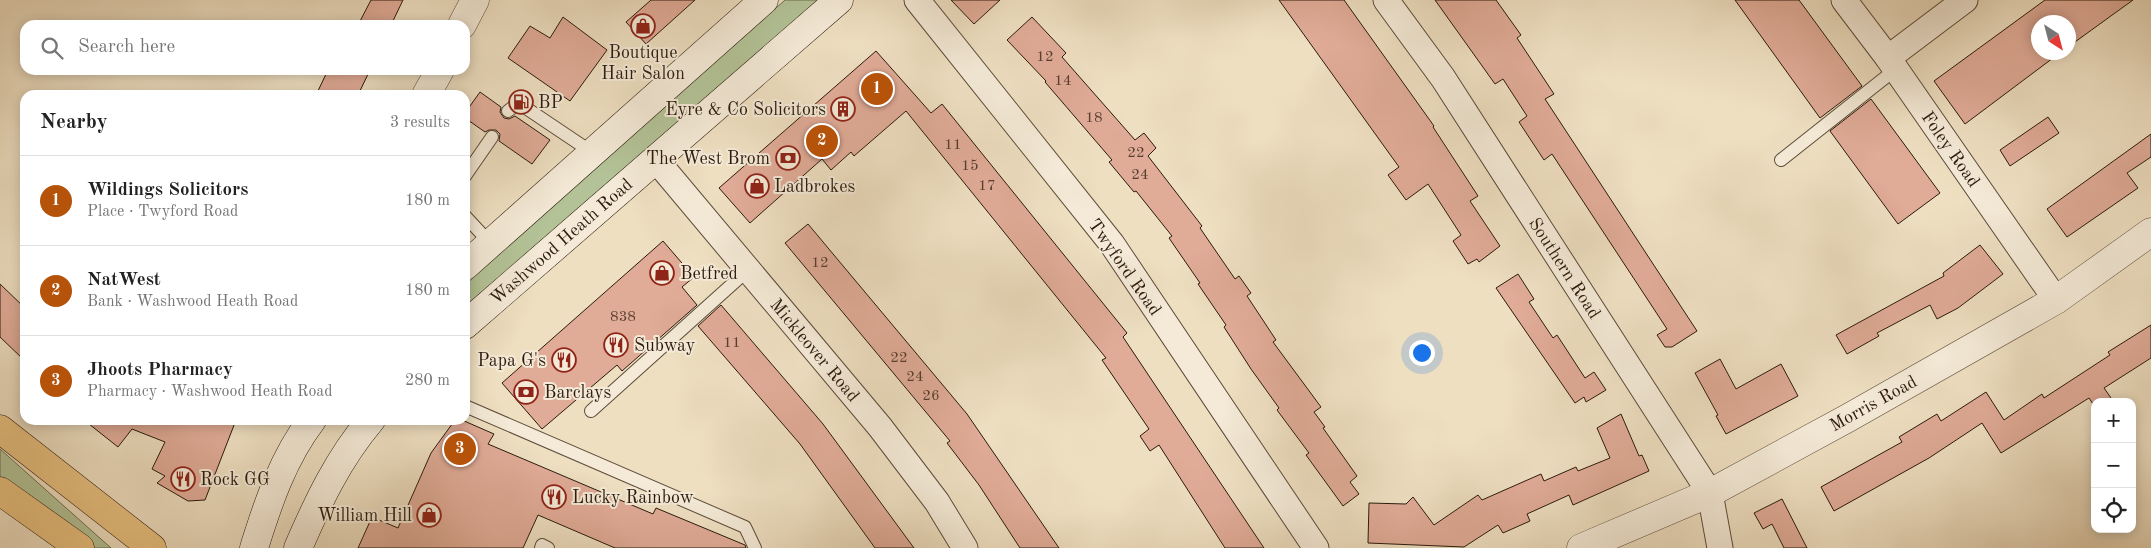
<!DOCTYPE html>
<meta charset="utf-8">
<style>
body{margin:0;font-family:"Old Standard TT",serif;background:#f6f6f6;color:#222}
.controls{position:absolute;right:15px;bottom:15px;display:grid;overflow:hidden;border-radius:10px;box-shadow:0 2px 12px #0003}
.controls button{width:45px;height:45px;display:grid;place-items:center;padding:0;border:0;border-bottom:1px solid #e0e0e0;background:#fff;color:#222;font:25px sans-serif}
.compass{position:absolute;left:2031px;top:15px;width:45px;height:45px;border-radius:50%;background:#fff;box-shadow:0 2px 12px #0003;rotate:144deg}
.you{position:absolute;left:1421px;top:352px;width:18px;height:18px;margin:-12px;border:4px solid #fff;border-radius:50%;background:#1a73e8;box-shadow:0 0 0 8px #1a73e833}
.badge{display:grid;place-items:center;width:32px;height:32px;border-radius:50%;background:#b45309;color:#fff;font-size:16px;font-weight:700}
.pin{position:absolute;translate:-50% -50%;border:2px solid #fff;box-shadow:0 1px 5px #0006}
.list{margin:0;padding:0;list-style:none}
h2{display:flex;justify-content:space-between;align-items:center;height:65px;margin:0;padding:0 20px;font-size:21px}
h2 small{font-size:16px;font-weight:400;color:#767676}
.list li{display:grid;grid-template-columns:32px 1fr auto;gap:15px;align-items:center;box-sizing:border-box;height:90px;padding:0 20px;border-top:1px solid #e0e0e0}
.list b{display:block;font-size:19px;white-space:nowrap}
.list p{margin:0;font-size:16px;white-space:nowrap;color:#767676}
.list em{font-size:16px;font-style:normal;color:#767676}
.icon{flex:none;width:28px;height:28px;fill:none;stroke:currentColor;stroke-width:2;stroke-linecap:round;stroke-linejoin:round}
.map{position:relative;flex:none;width:2151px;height:548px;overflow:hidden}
.search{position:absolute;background:#fff;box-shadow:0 2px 12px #0003;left:20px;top:20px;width:450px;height:55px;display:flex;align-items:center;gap:12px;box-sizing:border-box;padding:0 18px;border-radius:15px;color:#767676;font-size:19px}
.panel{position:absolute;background:#fff;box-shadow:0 2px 12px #0003;left:20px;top:90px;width:450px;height:335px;border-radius:15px}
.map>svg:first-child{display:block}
.green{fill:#b3c397;stroke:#6f6e52}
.building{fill:#e0ab97;stroke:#2b1a0d}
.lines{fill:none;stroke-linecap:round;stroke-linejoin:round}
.service-casing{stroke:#5c4b3a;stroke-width:14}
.minor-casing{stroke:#5c4b3a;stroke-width:27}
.tertiary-casing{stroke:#5c4b3a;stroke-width:29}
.secondary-casing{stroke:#2b1a0d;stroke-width:29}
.primary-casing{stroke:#2b1a0d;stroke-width:29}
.service{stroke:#f4ead7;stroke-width:12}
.minor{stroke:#f4ead7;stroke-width:25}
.tertiary{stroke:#f4ead7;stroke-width:28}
.secondary{stroke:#f4ead7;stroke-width:28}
.primary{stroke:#e7c080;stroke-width:28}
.labels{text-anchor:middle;stroke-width:4;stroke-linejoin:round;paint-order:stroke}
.number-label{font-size:15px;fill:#583e30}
.poi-label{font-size:18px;fill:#2b1a0d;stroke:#f4ead7;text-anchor:start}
.street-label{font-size:18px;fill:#2b1a0d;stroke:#f4ead7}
</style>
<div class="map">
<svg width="2151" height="548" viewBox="0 0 2151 548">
<rect width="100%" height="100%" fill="#eedfc1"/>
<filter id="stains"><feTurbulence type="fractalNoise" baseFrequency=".004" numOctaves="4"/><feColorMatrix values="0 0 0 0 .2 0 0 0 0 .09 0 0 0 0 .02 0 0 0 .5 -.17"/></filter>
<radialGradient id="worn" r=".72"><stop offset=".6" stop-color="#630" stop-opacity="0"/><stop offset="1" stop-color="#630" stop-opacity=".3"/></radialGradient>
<!-- green -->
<g class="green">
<path d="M 785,0 L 823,0 L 465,308 L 465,285 Z"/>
<path d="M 0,449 L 111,548 L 93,548 L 0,477 Z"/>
</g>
<!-- building -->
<g class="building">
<path d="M 371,0 L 403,0 L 391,25 L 358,25 Z"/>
<path d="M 651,0 L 695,0 L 646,44 L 626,22 Z"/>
<path d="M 951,0 L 1000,0 L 974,24 Z"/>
<path d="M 1279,0 L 1344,0 L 1434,126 L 1433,127 L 1478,196 L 1470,201 L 1500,246 L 1479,262 L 1477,259 L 1468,264 L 1453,241 L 1461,235 L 1428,184 L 1406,200 L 1388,175 L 1399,167 Z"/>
<path d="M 1435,0 L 1496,0 L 1521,35 L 1517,38 L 1554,94 L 1545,99 L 1697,331 L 1672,347 L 1665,347 L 1657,335 L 1667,329 L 1552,154 L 1544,160 L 1519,122 L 1527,116 L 1503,79 L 1495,84 Z"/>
<path d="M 1735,0 L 1799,0 L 1862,86 L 1820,118 Z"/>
<path d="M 2045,0 L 2133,0 L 2068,47 L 2068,22 L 2038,22 L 2038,52 L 2061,52 L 1965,124 L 1934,81 Z"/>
<path d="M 563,17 L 607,50 L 570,101 L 508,58 L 530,26 L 550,38 Z"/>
<path d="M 1032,17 L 1066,53 L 1062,57 L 1135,140 L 1144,133 L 1156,148 L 1148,156 L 1202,226 L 1200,228 L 1235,279 L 1239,276 L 1251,293 L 1247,296 L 1276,340 L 1273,342 L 1321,407 L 1314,412 L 1325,427 L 1323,428 L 1357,476 L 1350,482 L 1359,494 L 1343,506 L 1306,455 L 1309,453 L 1277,410 L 1279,408 L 1251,369 L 1224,327 L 1226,325 L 1198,284 L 1200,283 L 1169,238 L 1172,236 L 1136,191 L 1134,192 L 1109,162 L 1112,160 L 1045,82 L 1046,81 L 1007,40 Z"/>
<path d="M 876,51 L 931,113 L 942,104 L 1127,333 L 1123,337 L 1264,548 L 1225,548 L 1159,445 L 1150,451 L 1140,436 L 1149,429 L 1102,360 L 1106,358 L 906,111 L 854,156 L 851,152 L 831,170 L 822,159 L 750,223 L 719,188 Z"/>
<path d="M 328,70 L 370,70 L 358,95 L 316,95 Z"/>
<path d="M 480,92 L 501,107 L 500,112 L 504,118 L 509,119 L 515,116 L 550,140 L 532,164 L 499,141 L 500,134 L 496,130 L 489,130 L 485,132 L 465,118 L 465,113 Z"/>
<path d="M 1871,99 L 1940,193 L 1898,224 L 1830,131 Z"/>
<path d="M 2048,117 L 2059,133 L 2010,166 L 2000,150 Z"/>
<path d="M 2151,134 L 2151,157 L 2127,173 L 2138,188 L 2067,237 L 2047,209 Z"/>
<path d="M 808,224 L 967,414 L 1059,548 L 1020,548 L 979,485 L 947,443 L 950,441 L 785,243 Z"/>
<path d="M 663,241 L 694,277 L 682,287 L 697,305 L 622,371 L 617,365 L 542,429 L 502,383 Z"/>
<path d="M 1980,245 L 2003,274 L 1958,308 L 1937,319 L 1930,305 L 1877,333 L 1879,336 L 1847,354 L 1836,335 L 1944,276 L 1943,273 Z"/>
<path d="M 1518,274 L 1534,299 L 1529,302 L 1553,338 L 1557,335 L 1585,378 L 1594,372 L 1606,390 L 1586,402 L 1584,397 L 1575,403 L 1496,288 Z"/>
<path d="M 0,284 L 25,308 L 25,361 L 0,337 Z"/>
<path d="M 721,305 L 823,424 L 914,548 L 875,548 L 800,444 L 698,326 Z"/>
<path d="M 2151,325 L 2151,358 L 2104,388 L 2111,398 L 2106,402 L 2095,402 L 2095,407 L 2089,398 L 2001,453 L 1982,423 L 1929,458 L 1834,511 L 1821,487 L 1902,442 L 1899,437 L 1937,414 L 1941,421 L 1986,392 L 2004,420 L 2042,394 L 2044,398 L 2110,355 L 2108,352 Z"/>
<path d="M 1720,359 L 1736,389 L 1781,364 L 1798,396 L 1726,434 L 1716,416 L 1718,415 L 1695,373 Z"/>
<path d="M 1621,414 L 1639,456 L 1642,455 L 1649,471 L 1573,505 L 1569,495 L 1527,514 L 1530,521 L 1503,533 L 1498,525 L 1464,547 L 1368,543 L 1369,503 L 1406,504 L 1413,497 L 1434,525 L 1478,495 L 1482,500 L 1541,474 L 1544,481 L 1576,467 L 1578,471 L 1610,458 L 1597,428 Z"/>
<path d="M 84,420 L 236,420 L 205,500 L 188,501 L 157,483 L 165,476 L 152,469 L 165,442 L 132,429 L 118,447 Z"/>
<path d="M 455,420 L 462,420 L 494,434 L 488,444 L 653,514 L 656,508 L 745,545 L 746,548 L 615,548 L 538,515 L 523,548 L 358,548 L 372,517 L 398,528 L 431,453 Z"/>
<path d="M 1782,499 L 1807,548 L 1784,548 L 1772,524 L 1763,529 L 1754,513 Z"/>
</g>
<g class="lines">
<!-- service casing -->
<g class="service-casing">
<g id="service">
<path d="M 508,111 L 516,105 L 523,106 L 593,153"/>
<path d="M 1781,160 L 1896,69"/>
<path d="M 465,176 L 492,137"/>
<path d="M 465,216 L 491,244"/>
<path d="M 465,406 L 745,527 L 755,548"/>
<path d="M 591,411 L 748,270"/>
<path d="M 541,548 L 542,545 L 548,548"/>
</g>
</g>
<!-- minor casing -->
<g class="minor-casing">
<g id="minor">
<path d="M 917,0 L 1112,244 L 1316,548"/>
<path d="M 1386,0 L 1443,78 L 1710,493 L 1720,548"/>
<path d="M 1844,0 L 1888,58 L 2056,300"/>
<path d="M 1888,58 L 1965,0"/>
<path d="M 656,160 L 880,427 L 937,502 L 965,548"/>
</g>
</g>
<!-- tertiary casing -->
<g class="tertiary-casing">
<g id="tertiary">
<path d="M 462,25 L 475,0"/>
<path d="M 426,95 L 440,70"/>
<path d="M 1581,548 L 1710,493 L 1848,418 L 2056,300 L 2151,232"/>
</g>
</g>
<!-- secondary casing -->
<g class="secondary-casing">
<g id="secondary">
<path d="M 465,266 L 764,0"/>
<path d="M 465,325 L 839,0"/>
<path d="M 254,548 C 268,503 283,458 312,420"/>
<path d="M 298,548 C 318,502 338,459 371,420"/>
</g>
</g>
<!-- primary casing -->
<g class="primary-casing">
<g id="primary">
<path d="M 0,429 L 152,548"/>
<path d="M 0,491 L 80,548"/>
</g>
</g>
<!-- service -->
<use href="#service" class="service"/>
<!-- minor -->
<use href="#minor" class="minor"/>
<!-- tertiary -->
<use href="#tertiary" class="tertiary"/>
<!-- secondary -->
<use href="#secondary" class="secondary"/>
<!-- primary -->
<use href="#primary" class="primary"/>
</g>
<!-- icons -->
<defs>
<g id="shop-ring" transform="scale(1.25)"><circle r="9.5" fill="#f4ead7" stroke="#8f2418" stroke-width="1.5"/><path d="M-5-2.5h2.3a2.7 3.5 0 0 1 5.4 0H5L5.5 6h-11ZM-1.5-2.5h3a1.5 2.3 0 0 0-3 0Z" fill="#8f2418"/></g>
<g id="fuel-ring" transform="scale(1.25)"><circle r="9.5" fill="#f4ead7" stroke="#8f2418" stroke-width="1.5"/><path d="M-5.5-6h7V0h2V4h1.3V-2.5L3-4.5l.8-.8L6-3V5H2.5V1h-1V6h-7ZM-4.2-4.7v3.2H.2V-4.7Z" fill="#8f2418"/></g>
<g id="building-ring" transform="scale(1.25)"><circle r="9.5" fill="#f4ead7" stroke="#8f2418" stroke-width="1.5"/><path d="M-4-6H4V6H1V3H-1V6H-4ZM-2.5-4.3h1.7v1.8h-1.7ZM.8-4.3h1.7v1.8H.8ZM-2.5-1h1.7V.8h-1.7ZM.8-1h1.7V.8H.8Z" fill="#8f2418"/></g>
<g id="bank-ring" transform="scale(1.25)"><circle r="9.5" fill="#f4ead7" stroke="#8f2418" stroke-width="1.5"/><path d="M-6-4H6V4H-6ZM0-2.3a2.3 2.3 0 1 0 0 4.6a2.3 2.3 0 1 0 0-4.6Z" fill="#8f2418"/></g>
<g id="restaurant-ring" transform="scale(1.25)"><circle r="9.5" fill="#f4ead7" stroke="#8f2418" stroke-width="1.5"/><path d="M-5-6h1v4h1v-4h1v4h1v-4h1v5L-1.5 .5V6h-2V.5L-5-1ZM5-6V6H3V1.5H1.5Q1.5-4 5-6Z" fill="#8f2418"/></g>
</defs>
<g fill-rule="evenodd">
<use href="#shop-ring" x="643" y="26"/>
<use href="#fuel-ring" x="521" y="102"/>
<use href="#building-ring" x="843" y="109"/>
<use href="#bank-ring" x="788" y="158"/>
<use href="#shop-ring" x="757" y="186"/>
<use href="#shop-ring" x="662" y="273"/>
<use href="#restaurant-ring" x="616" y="345"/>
<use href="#restaurant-ring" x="564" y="360"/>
<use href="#bank-ring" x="526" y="392"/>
<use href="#restaurant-ring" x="183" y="479"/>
<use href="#restaurant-ring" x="554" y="497"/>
<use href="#shop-ring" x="429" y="515"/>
</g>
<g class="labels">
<!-- number labels -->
<g class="number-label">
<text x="1045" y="61">12</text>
<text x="1063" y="85">14</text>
<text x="1094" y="122">18</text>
<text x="953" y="149">11</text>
<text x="1136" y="157">22</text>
<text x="970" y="170">15</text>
<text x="1140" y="179">24</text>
<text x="987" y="190">17</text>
<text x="820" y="267">12</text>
<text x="623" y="321">838</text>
<text x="732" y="347">11</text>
<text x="899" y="362">22</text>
<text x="915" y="381">24</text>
<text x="931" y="400">26</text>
</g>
<!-- poi labels -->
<g class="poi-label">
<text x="643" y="58" text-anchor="middle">Boutique<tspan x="643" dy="21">Hair Salon</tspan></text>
<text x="538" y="108">BP</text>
<text x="826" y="115" text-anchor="end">Eyre &amp; Co Solicitors</text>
<text x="770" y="164" text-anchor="end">The West Brom</text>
<text x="774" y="192">Ladbrokes</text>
<text x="680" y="279">Betfred</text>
<text x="634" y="351">Subway</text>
<text x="546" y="366" text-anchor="end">Papa G's</text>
<text x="544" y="398">Barclays</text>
<text x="200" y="485">Rock GG</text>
<text x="572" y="503">Lucky Rainbow</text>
<text x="412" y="521" text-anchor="end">William Hill</text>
</g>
<!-- street labels -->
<g class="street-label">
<text transform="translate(1951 149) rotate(55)" y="6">Foley Road</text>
<text transform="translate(561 241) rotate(-41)" y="6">Washwood Heath Road</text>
<text transform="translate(1125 267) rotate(55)" y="6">Twyford Road</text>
<text transform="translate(1565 268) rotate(57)" y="6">Southern Road</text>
<text transform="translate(815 350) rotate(50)" y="6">Mickleover Road</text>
<text transform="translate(1873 403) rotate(-29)" y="6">Morris Road</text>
</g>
</g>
<rect width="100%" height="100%" filter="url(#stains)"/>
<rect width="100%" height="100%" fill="url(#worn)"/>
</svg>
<div class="controls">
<button>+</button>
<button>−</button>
<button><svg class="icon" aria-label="locate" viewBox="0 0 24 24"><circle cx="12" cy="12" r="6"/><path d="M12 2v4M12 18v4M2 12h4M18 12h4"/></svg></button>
</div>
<svg class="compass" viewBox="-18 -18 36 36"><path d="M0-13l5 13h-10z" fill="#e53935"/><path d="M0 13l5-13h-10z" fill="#767676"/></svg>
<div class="you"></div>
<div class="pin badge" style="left:877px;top:89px">1</div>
<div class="pin badge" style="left:822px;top:141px">2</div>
<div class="pin badge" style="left:460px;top:449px">3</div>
<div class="search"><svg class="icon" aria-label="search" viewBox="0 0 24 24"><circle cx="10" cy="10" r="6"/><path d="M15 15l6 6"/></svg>Search here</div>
<section class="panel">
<h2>Nearby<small>3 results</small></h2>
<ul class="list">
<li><span class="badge">1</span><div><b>Wildings Solicitors</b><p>Place · Twyford Road</p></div><em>180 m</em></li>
<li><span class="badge">2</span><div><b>NatWest</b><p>Bank · Washwood Heath Road</p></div><em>180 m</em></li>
<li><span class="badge">3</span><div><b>Jhoots Pharmacy</b><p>Pharmacy · Washwood Heath Road</p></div><em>280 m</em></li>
</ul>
</section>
</div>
